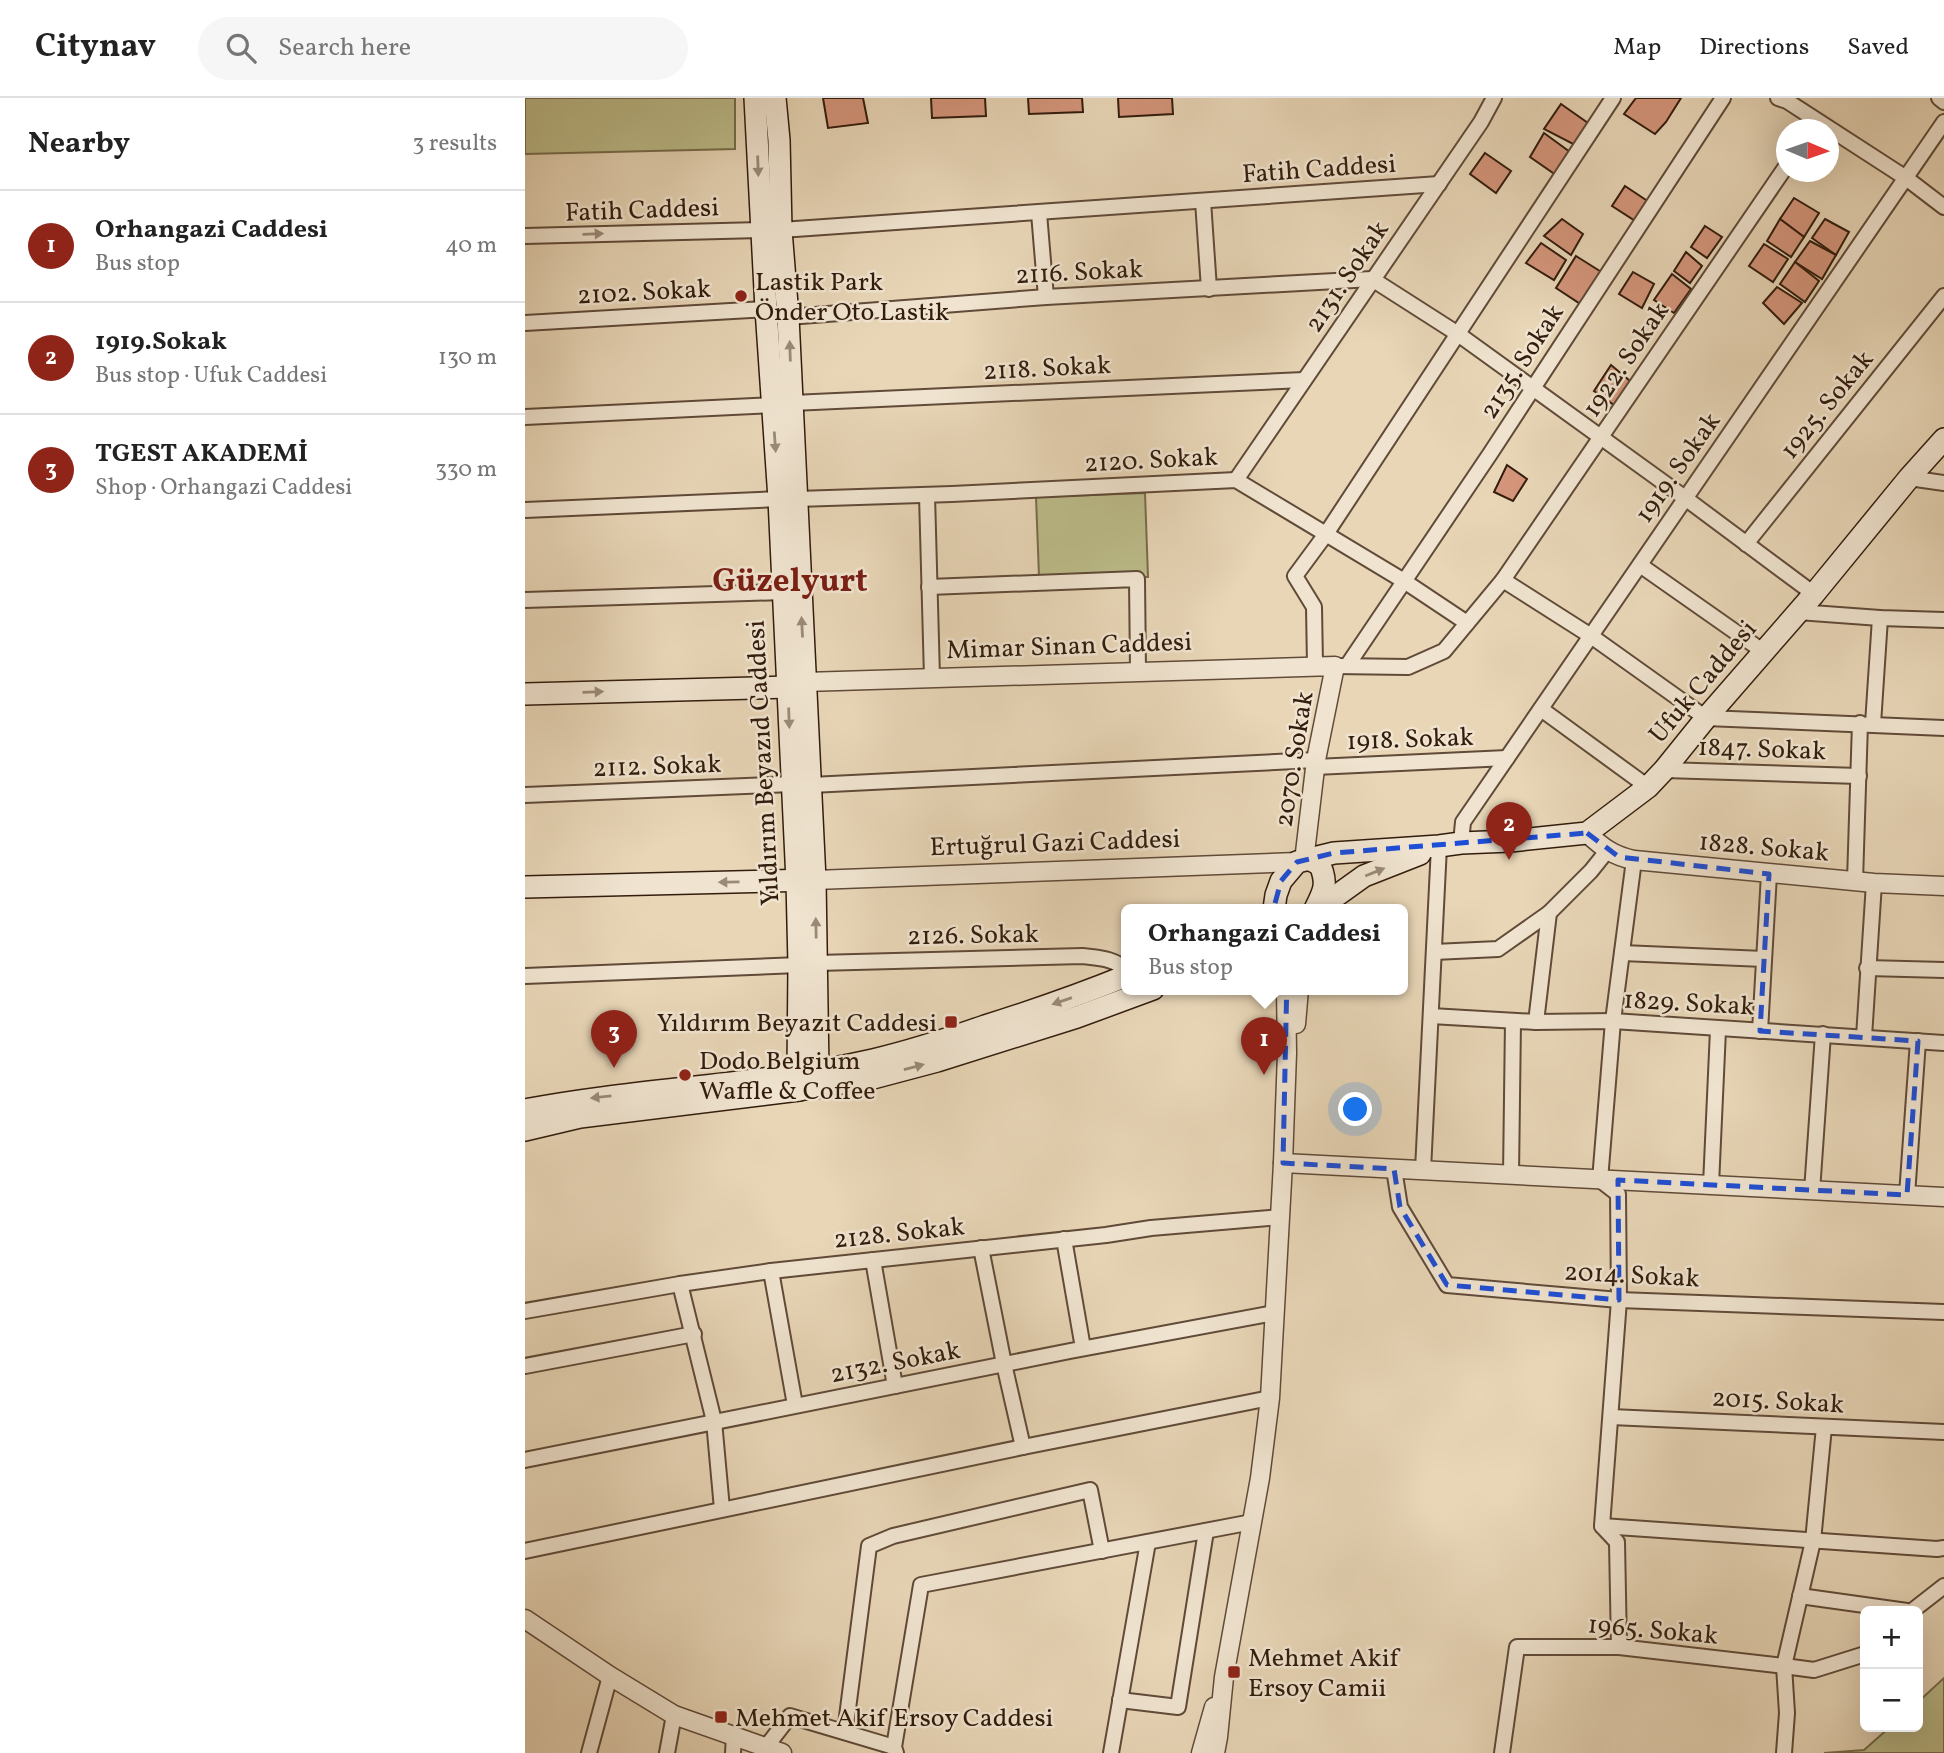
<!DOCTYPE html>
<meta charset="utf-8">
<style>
body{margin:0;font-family:Vollkorn,serif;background:#f6f6f6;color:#222}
.controls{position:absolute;right:21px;bottom:21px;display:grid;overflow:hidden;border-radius:10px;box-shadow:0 7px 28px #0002}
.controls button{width:63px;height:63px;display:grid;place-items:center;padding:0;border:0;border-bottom:2px solid #e0e0e0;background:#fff;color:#222;font:35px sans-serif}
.compass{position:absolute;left:1251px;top:21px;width:63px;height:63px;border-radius:50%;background:#fff;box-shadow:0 7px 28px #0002;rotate:92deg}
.you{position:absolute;left:831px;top:1012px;width:24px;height:24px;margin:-18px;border:5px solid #fff;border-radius:50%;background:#1a73e8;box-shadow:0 0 0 10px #1a73e833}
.badge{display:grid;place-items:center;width:46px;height:46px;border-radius:50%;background:#8f2418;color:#fff;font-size:23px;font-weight:700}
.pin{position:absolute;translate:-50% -58px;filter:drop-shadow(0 2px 4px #0008)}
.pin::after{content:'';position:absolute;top:37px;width:24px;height:21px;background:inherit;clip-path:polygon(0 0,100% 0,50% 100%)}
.popup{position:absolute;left:596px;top:806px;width:287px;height:91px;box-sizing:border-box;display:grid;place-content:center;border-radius:10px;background:#fff;filter:drop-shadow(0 2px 5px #0005);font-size:23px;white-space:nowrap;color:#767676}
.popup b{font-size:26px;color:#222}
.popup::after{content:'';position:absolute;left:50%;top:100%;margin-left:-14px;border:14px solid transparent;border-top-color:#fff}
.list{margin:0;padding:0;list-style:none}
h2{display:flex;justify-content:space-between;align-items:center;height:91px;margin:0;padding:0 28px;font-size:30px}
h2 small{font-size:23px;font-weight:400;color:#767676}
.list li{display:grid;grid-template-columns:46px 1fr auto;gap:21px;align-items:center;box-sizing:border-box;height:112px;padding:0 28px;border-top:2px solid #e0e0e0}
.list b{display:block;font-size:26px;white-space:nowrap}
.list p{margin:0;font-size:23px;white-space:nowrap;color:#767676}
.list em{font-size:23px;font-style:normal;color:#767676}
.icon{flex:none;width:38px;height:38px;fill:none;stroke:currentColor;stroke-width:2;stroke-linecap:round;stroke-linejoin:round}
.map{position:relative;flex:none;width:1419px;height:1655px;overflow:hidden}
header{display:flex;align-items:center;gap:42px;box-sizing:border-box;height:98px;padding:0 35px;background:#fff;border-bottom:2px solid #e0e0e0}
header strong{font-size:33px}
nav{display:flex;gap:38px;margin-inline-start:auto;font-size:24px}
.search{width:490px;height:63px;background:#f6f6f6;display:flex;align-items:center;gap:18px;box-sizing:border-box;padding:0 24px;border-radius:38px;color:#767676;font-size:26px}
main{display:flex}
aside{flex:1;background:#fff}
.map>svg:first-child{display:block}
.green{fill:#bcbc8a;stroke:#776c4c;stroke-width:2}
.building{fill:#d4957b;stroke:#321c0d;stroke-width:2}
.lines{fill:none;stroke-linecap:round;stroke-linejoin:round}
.minor-casing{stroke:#604a38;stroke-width:18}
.tertiary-casing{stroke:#604a38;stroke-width:21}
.secondary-casing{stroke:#321c0d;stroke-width:24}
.minor{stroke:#f0e4d0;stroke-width:14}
.tertiary{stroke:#f0e4d0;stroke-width:18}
.secondary{stroke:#f0e4d0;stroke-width:21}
.oneway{fill:#9a8a78}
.marked{fill:none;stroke:#1d4ed8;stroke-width:5;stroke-dasharray:14 9;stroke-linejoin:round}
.poi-dot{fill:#8f2418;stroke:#f0e4d0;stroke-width:2.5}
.labels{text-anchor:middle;stroke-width:5;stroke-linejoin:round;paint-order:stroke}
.street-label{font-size:26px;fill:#321c0d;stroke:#f0e4d0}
.poi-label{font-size:26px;fill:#321c0d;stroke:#f0e4d0;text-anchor:start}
.district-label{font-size:33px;font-weight:bold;fill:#7a1f14;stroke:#f0e4d0}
</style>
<header>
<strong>Citynav</strong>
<div class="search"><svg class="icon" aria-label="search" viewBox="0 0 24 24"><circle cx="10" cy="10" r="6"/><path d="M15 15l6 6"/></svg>Search here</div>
<nav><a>Map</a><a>Directions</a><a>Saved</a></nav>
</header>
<main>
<aside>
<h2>Nearby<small>3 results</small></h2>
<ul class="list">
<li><span class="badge">1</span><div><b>Orhangazi Caddesi</b><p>Bus stop</p></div><em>40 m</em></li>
<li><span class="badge">2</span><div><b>1919.Sokak</b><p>Bus stop · Ufuk Caddesi</p></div><em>130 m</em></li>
<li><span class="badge">3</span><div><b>TGEST AKADEMİ</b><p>Shop · Orhangazi Caddesi</p></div><em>330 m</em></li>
</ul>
</aside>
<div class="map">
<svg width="1419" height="1655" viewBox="0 0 1419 1655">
<rect width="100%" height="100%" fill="#e8d6b7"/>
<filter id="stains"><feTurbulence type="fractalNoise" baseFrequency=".00286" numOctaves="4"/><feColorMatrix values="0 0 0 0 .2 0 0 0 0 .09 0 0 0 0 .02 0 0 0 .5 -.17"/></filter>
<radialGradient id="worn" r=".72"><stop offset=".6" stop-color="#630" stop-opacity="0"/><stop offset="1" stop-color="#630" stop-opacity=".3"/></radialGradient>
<!-- green -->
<g class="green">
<path d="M 0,0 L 210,0 L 210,51 L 0,56 Z"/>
<path d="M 620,395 L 623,479 L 514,478 L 511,399 Z"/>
<path d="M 1419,1580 L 1419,1655 L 1299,1655 L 1339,1652 L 1365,1629 L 1393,1629 L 1393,1604 Z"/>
</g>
<!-- building -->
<g class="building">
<path d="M 298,0 L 338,0 L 343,25 L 303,30 Z"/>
<path d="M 406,0 L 460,0 L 461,18 L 407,20 Z"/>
<path d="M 503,0 L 557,0 L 558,14 L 504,16 Z"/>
<path d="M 593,0 L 647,0 L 648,16 L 594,19 Z"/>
<path d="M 1111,0 L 1156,0 L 1141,24 L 1130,36 L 1099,16 Z"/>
<path d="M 1036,6 L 1063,25 L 1050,47 L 1019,31 Z"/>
<path d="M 1019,35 L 1045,54 L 1031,77 L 1005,59 Z"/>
<path d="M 960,55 L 986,73 L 971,95 L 945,76 Z"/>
<path d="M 1100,88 L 1127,106 L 1115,126 L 1087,108 Z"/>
<path d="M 1269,100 L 1294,115 L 1279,139 L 1255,121 Z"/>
<path d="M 1037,121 L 1058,136 L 1046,157 L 1019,138 Z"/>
<path d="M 1255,121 L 1279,139 L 1266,159 L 1242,143 Z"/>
<path d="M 1300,121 L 1324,134 L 1311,157 L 1287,140 Z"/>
<path d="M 1180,128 L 1197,139 L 1182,160 L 1166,149 Z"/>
<path d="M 1285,143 L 1311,157 L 1297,181 L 1270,164 Z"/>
<path d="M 1016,145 L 1041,162 L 1029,182 L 1001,165 Z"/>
<path d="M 1239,146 L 1263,161 L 1248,184 L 1224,168 Z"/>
<path d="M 1161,154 L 1177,168 L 1165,185 L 1149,173 Z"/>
<path d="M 1051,158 L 1078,175 L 1057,207 L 1031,190 Z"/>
<path d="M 1270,164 L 1294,183 L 1280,204 L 1255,186 Z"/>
<path d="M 1108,174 L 1129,186 L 1117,210 L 1094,196 Z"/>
<path d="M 1147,176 L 1166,191 L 1149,215 L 1129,202 Z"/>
<path d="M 1252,189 L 1277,205 L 1259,226 L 1238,205 Z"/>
<path d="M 1086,267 L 1105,283 L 1089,307 L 1069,293 Z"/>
<path d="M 982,367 L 1002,381 L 988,403 L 969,394 Z"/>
</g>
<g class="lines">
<!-- minor casing -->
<g class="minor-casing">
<g id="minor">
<path d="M 1253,0 L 1262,3 L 1381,80 L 1419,109"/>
<path d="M 1414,0 L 1419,4"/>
<path d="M 678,103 L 684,191"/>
<path d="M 514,115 L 521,199"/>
<path d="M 256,132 L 914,86"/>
<path d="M 0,138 L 236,132"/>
<path d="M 263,219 L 521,199 L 847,181 L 933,236 L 1160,400 L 1289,496"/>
<path d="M 0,225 L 241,211"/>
<path d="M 267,305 L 779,282"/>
<path d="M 0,319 L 248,307"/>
<path d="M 1384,380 L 1419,385"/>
<path d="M 711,382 L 956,24 L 969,0"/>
<path d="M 402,397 L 407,579"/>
<path d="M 272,401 L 427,396 L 711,382 L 879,483 L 942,525"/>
<path d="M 0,412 L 254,401"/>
<path d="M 1221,446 L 1419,198"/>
<path d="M 1115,467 L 1239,554"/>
<path d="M 978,482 L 1262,67"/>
<path d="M 404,489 L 612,481 L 613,573"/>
<path d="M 0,502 L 257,494"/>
<path d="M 1273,514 L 1355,520 L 1419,522"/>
<path d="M 790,567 L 789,509 L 770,478 L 801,436 L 1088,0"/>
<path d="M 810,568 L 883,569 L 919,553 L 978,482 L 1066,538 L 1181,620 L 1419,630"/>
<path d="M 822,568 L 965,356 L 1198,0"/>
<path d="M 1016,611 L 1123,689"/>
<path d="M 1348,626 L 1355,520"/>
<path d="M 790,669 L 982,660"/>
<path d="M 1139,672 L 1334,678"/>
<path d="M 286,687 L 791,662"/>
<path d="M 0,697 L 267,686"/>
<path d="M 936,745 L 938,724 L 1419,24"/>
<path d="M 1330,783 L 1335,625"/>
<path d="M 909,854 L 973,851 L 1024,815 L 1066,773 L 1082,753"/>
<path d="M 1097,855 L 1239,861"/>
<path d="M 292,865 L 557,858 C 572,860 591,860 601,873"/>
<path d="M 1342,870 L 1419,872"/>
<path d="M 0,878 L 274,867"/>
<path d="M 906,918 L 1011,924 L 1088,923 L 1419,945"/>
<path d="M 1011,924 L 1024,815"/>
<path d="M 1235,933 L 1244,776"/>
<path d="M 1339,939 L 1349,785"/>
<path d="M 869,1071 L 875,1109 L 922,1187 L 1094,1202 L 1419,1214"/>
<path d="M 898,1072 L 914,748"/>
<path d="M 986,1077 L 988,923"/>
<path d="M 1186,1087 L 1193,932"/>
<path d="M 1287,1093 L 1298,936"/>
<path d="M 1382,1097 L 1393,943"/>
<path d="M 539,1141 L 558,1250"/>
<path d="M 456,1150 L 479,1266 L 498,1349"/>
<path d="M 348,1162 L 370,1288"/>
<path d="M 246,1173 L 270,1307"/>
<path d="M 155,1186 L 189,1323 L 197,1411"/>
<path d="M 0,1213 L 155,1186 L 246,1173 L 581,1137 L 626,1130 L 756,1119"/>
<path d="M 0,1268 L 169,1236"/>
<path d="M 1086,1319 L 1419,1334"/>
<path d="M 0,1362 L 545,1253 L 749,1215"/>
<path d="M 1077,1428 L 1412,1451 L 1419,1450"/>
<path d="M 0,1453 L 498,1349 L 745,1300"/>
<path d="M 1275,1498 L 1382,1513"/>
<path d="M 1387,1513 L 1419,1488"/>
<path d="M 1094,1549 L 1092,1444 L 1077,1428 L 1094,1202 L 1093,1096 L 1075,1082 L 1088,923 L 1109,762"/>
<path d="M 595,1602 L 653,1609 L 681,1433"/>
<path d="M 320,1634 L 344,1448 L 368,1438 L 565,1392 L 577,1453"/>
<path d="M 241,1649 L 265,1618 L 369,1649"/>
<path d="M 64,1655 L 85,1578"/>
<path d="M 142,1655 L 149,1617"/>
<path d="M 208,1655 L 209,1637"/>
<path d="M 371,1655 L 369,1649 L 396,1487 L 727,1424"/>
<path d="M 586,1655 L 623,1444"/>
<path d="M 977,1655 L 992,1549 L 1094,1549 L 1259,1568 L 1288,1443 L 1299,1329"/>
<path d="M 1259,1655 L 1262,1615 L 1259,1568 L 1289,1572 L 1340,1556"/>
</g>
</g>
<!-- tertiary casing -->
<g class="tertiary-casing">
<g id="tertiary">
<path d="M 280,584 L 810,568 L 791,662 L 779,763"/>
<path d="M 1062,735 C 1077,749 1088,758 1109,762 L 1349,785 L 1419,788"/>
<path d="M 290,782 L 772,764"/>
<path d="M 771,926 L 774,891"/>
<path d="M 758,1065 L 1419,1099"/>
<path d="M 0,1521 L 85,1578 L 149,1617 L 257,1655"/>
<path d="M 676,1655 L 689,1609"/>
<path d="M 690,1655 L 693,1639 L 699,1579 L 735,1380 L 745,1300 L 758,1065 L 762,955 L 761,891"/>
</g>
</g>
<!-- secondary casing -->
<g class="secondary-casing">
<g id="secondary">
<path d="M 230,0 L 241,211 L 254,401 L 272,783 L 274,867 L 273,975 L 274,992"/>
<path d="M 250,0 L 254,42 L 256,132 L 263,219 L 290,782 L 293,972 L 291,990"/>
<path d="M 0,596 L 263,589 L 274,586"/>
<path d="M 786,762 L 795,767 C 803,786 799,793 790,811"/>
<path d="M 0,789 L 285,782"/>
<path d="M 749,811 L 751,797 L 756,783 L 772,764 L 809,755 L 914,748 L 936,745 L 985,743 L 1062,735 L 1123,689 L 1139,672 L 1181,620 L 1289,496 L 1384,380 L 1419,341"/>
<path d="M 793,811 L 839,778 L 895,756"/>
<path d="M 0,1012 C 115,990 234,988 348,962 C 386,953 423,941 460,928 C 508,913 554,897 601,878"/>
<path d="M 0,1032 L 55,1019 L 274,992 L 348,980 L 412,963 L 552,919 L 628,891"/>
</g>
</g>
<!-- minor -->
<use href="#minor" class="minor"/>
<!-- tertiary -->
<use href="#tertiary" class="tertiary"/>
<!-- secondary -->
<use href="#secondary" class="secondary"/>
</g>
<!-- one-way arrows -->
<defs><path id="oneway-solid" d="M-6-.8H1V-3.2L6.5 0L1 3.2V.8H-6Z" transform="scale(1.75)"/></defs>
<g class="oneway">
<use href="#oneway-solid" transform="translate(233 68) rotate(88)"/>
<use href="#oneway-solid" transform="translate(68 136) rotate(-2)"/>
<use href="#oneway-solid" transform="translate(265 253) rotate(-92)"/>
<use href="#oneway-solid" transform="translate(250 344) rotate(86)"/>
<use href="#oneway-solid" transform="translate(277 529) rotate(-93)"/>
<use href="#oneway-solid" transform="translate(68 594) rotate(-2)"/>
<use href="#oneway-solid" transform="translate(264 620) rotate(88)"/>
<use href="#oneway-solid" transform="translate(850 774) rotate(-22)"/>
<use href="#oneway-solid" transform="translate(204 784) rotate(179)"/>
<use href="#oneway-solid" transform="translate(291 830) rotate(-91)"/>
<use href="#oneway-solid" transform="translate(537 903) rotate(161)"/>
<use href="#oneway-solid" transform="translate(389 969) rotate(-15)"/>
<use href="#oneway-solid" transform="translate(76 999) rotate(174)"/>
</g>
<!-- marked area -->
<path class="marked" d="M 1062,735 L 1094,759 L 1244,776 L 1235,933 L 1393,943 L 1382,1097 L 1093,1082 L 1094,1202 L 922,1187 L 875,1109 L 869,1071 L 758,1065 L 763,830 L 749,809 L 756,783 L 772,764 L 809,755 Z"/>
<!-- markers -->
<g class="poi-dot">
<circle cx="216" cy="198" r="7"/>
<rect x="419" y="917" width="14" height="14" rx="3.5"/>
<circle cx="160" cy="977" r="7"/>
<rect x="702" y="1567" width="14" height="14" rx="3.5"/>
<rect x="189" y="1612" width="14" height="14" rx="3.5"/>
</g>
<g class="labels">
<!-- street labels -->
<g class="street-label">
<text transform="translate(794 70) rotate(-4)" y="9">Fatih Caddesi</text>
<text transform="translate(117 111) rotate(-2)" y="9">Fatih Caddesi</text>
<text transform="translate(554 173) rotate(-3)" y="9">2116. Sokak</text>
<text transform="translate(821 178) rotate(-56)" y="9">2131. Sokak</text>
<text transform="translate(119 193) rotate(-3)" y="9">2102. Sokak</text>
<text transform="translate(1100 261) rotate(-56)" y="9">1922. Sokak</text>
<text transform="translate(996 263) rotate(-57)" y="9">2135. Sokak</text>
<text transform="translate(522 269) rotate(-3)" y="9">2118. Sokak</text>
<text transform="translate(1301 306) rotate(-51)" y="9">1925. Sokak</text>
<text transform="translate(626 361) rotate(-3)" y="9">2120. Sokak</text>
<text transform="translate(1152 369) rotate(-55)" y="9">1919. Sokak</text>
<text transform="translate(544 547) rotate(-2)" y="9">Mimar Sinan Caddesi</text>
<text transform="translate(1177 583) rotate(-50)" y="9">Ufuk Caddesi</text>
<text transform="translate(885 640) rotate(-2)" y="9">1918. Sokak</text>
<text transform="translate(1237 650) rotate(2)" y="9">1847. Sokak</text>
<text transform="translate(768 661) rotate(-81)" y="9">2070. Sokak</text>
<text transform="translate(237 665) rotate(-93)" y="9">Yıldırım Beyazıd Caddesi</text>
<text transform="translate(132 667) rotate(-2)" y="9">2112. Sokak</text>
<text transform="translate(530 744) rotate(-2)" y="9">Ertuğrul Gazi Caddesi</text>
<text transform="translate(1239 748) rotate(5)" y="9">1828. Sokak</text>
<text transform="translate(448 836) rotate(-1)" y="9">2126. Sokak</text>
<text transform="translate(1164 904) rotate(3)" y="9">1829. Sokak</text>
<text transform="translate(374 1134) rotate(-6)" y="9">2128. Sokak</text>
<text transform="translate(1107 1176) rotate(3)" y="9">2014. Sokak</text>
<text transform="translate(370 1263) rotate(-11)" y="9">2132. Sokak</text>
<text transform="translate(1253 1302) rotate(3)" y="9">2015. Sokak</text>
<text transform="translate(1128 1531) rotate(5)" y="9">1965. Sokak</text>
</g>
<!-- poi labels -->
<g class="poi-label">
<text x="230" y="192">Lastik Park<tspan x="230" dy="30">Önder Oto Lastik</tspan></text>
<text x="412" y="933" text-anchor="end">Yıldırım Beyazıt Caddesi</text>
<text x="174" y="971">Dodo Belgium<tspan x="174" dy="30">Waffle &amp; Coffee</tspan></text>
<text x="723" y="1568">Mehmet Akif<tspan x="723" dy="30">Ersoy Camii</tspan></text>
<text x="210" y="1628">Mehmet Akif Ersoy Caddesi</text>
</g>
<!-- district labels -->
<g class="district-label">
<text x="265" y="493">Güzelyurt</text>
</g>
</g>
<rect width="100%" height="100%" filter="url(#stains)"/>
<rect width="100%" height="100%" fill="url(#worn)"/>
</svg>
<div class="controls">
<button>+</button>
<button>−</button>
</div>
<svg class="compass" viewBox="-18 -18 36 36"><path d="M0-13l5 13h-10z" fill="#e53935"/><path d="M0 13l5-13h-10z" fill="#767676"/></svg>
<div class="you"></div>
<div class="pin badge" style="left:739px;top:977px">1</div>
<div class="popup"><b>Orhangazi Caddesi</b>Bus stop</div>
<div class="pin badge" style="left:984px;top:762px">2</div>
<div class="pin badge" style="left:89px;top:970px">3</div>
</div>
</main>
